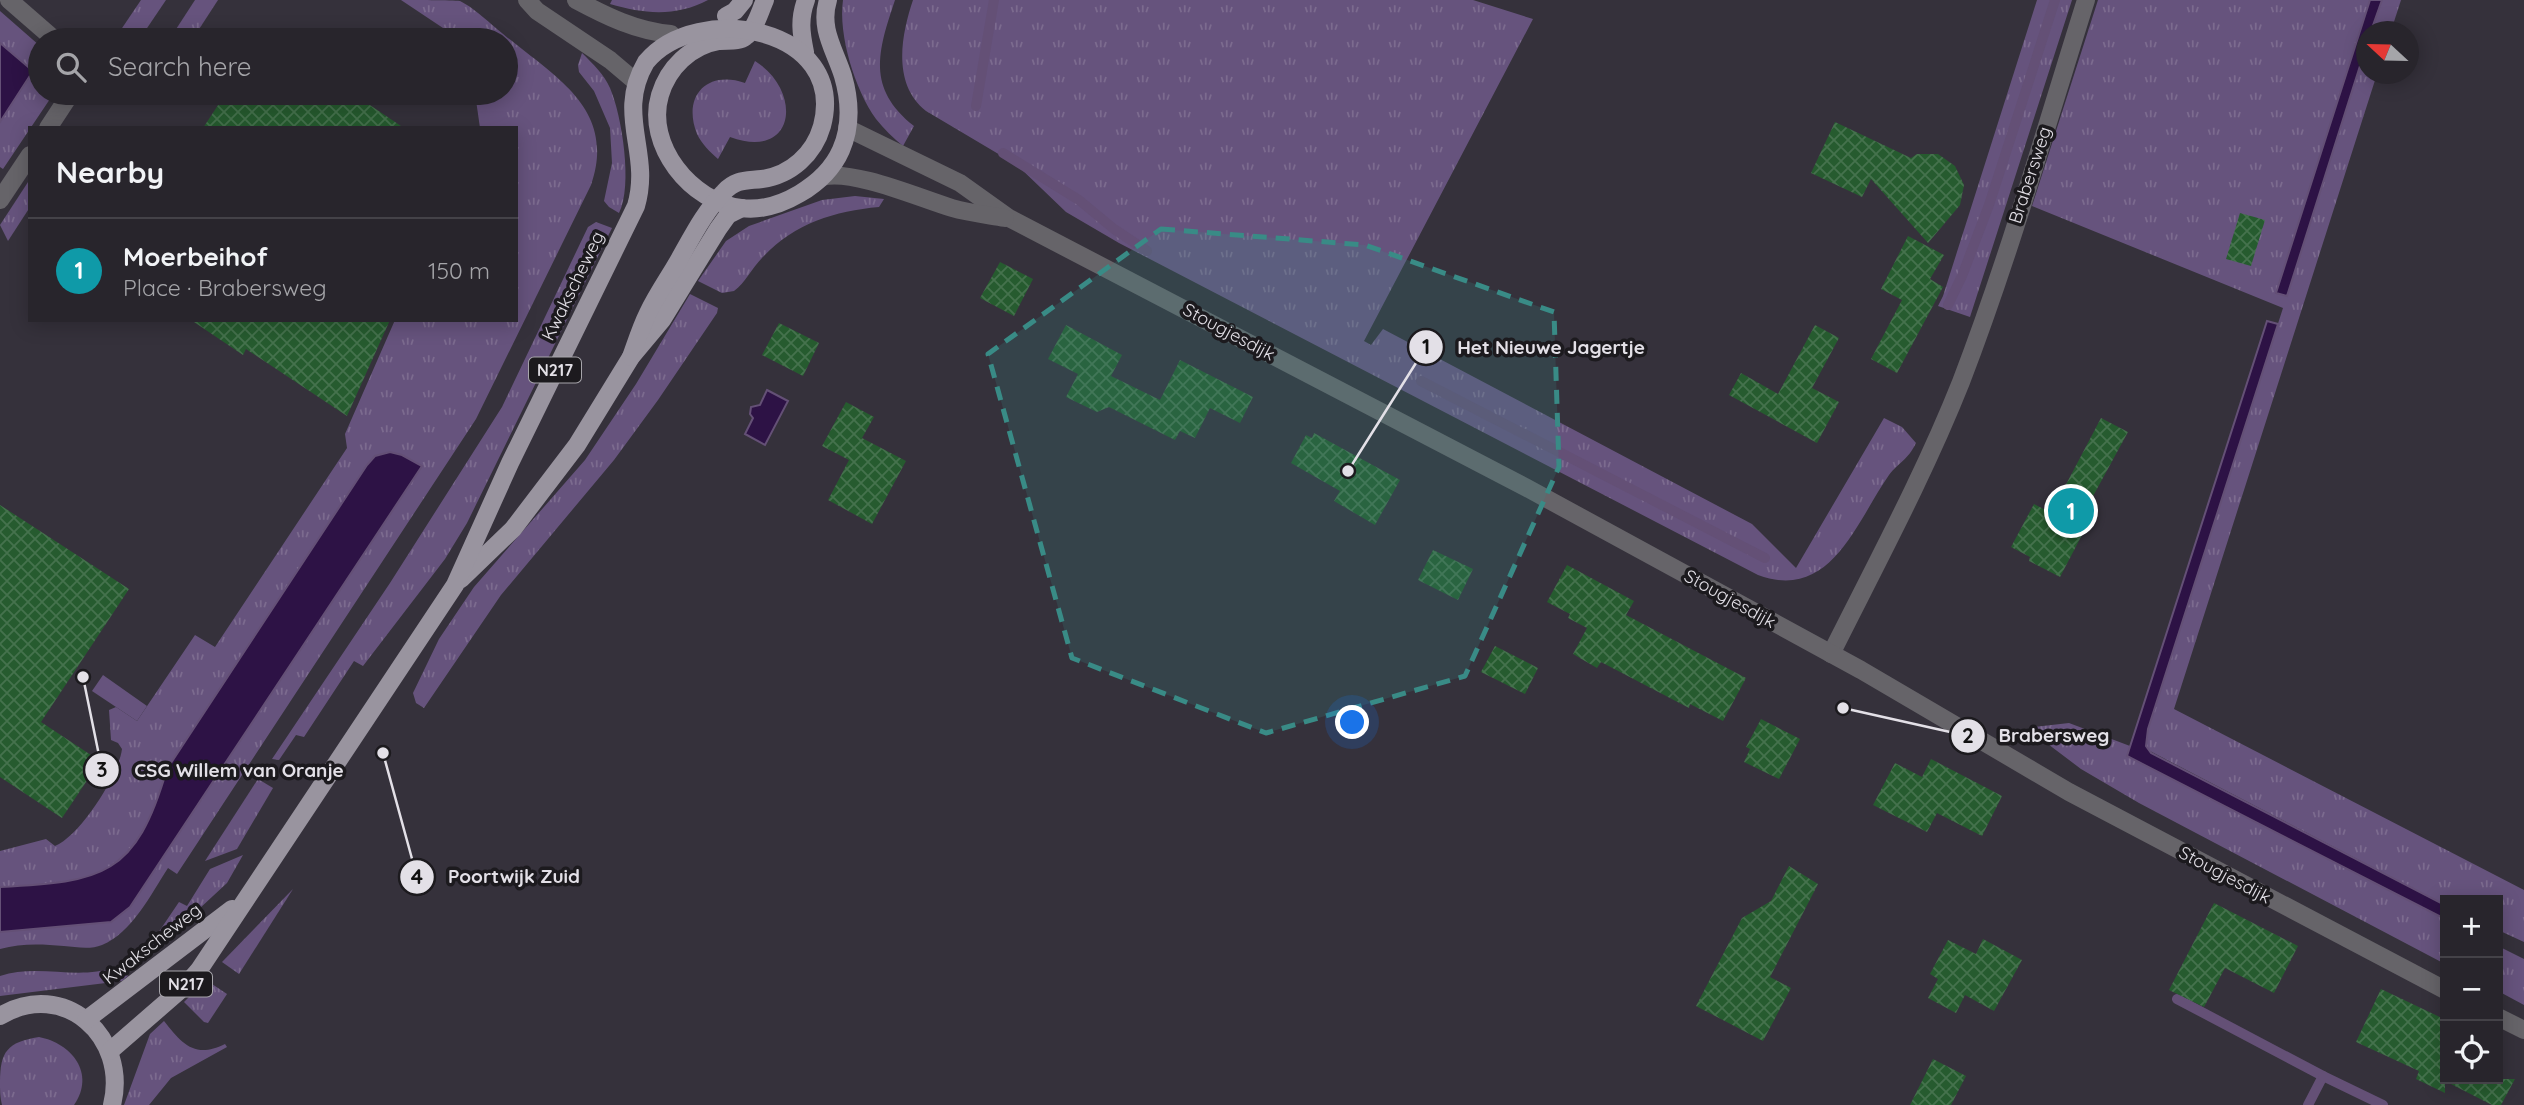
<!DOCTYPE html>
<meta charset="utf-8">
<style>
body{margin:0;font-family:Quicksand,sans-serif;background:#343138;color:#f1f3f6}
.controls{position:absolute;right:21px;bottom:21px;display:grid;overflow:hidden;border-radius:0px;box-shadow:0 4px 18px #0003}
.controls button{width:63px;height:63px;display:grid;place-items:center;padding:0;border:0;border-bottom:2px solid #444248;background:#28252c;color:#f1f3f6;font:35px sans-serif}
.compass{position:absolute;left:2356px;top:21px;width:63px;height:63px;border-radius:50%;background:#28252c;box-shadow:0 4px 18px #0003;rotate:292deg}
.you{position:absolute;left:1353px;top:723px;width:24px;height:24px;margin:-18px;border:5px solid #fff;border-radius:50%;background:#1a73e8;box-shadow:0 0 0 10px #1a73e833}
.badge{display:grid;place-items:center;width:46px;height:46px;border-radius:50%;background:#8c9099;color:#fff;font-size:23px;font-weight:700}
.pin{position:absolute;translate:-50% -50%;border:4px solid #fff;box-shadow:0 2px 7px #0006}
.list{margin:0;padding:0;list-style:none}
h2{display:flex;justify-content:space-between;align-items:center;height:91px;margin:0;padding:0 28px;font-size:30px}
h2 small{font-size:23px;font-weight:400;color:#a5a5a9}
.list li{display:grid;grid-template-columns:46px 1fr auto;gap:21px;align-items:center;box-sizing:border-box;height:105px;padding:0 28px;border-top:2px solid #444248}
.list b{display:block;font-size:26px;white-space:nowrap}
.list p{margin:0;font-size:23px;white-space:nowrap;color:#a5a5a9}
.list em{font-size:23px;font-style:normal;color:#a5a5a9}
.icon{flex:none;width:38px;height:38px;fill:none;stroke:currentColor;stroke-width:2;stroke-linecap:round;stroke-linejoin:round}
.map{position:relative;flex:none;width:2524px;height:1105px;overflow:hidden}
.search{position:absolute;background:#28252c;box-shadow:0 4px 18px #0003;left:28px;top:28px;width:490px;height:77px;display:flex;align-items:center;gap:18px;box-sizing:border-box;padding:0 24px;border-radius:38px;color:#a5a5a9;font-size:26px}
.panel{position:absolute;background:#28252c;box-shadow:0 4px 18px #0003;left:28px;top:126px;width:490px;height:196px;border-radius:0px}
.map>svg:first-child{display:block}
.grass{fill:url(#grass-tufts)}
.pitch{fill:#66537d}
.water{fill:#2d1245;stroke:#645076;stroke-width:2}
.lines{fill:none;stroke-linecap:round;stroke-linejoin:round}
.stream{stroke:#645076;stroke-width:10}
.building{fill:url(#building-cross-hatch)}
.minor{stroke:#666469;stroke-width:18}
.tertiary{stroke:#666469;stroke-width:18}
.primary{stroke:#99949f;stroke-width:18}
.marked{fill:#398b86;fill-opacity:0.2;stroke:#398b86;stroke-width:5;stroke-dasharray:14 9;stroke-linejoin:round}
.labels{text-anchor:middle;stroke-width:7;stroke-linejoin:round;paint-order:stroke}
.shield{fill:#1c1a1e;stroke:#a7a5ab;stroke-width:2}
.shield-label{font-size:16px;font-weight:bold;fill:#e3e0e7}
.street-label{font-size:18px;fill:#e3e0e7;stroke:#1c1a1e}
.leader{fill:none;stroke:#e3e0e7;stroke-width:2.5}
.callout-dot{fill:#e3e0e7;stroke:#1c1a1e;stroke-width:2.5}
.mark-label{font-size:21px;text-anchor:middle;font-weight:bold;fill:#111}
.callout-label{font-size:19px;text-anchor:middle;font-weight:bold;fill:#e3e0e7;stroke:#1c1a1e;stroke-width:7;stroke-linejoin:round;paint-order:stroke}
</style>
<div class="map">
<svg width="2524" height="1105" viewBox="0 0 2524 1105">
<defs>
<pattern id="grass-tufts" width="24" height="20" patternUnits="userSpaceOnUse" patternTransform="scale(1.75)"><rect width="24" height="20" fill="#66537d"/><path d="M3 7l-1-3M5 7V3M7 7l1-3M15 17l-1-3M17 17v-4M19 17l1-3" fill="none" stroke="#7c6b8f"/></pattern>
<pattern id="building-cross-hatch" width="8" height="8" patternUnits="userSpaceOnUse" patternTransform="scale(1.75)"><rect width="8" height="8" fill="#265b2f"/><path d="M0 0l8 8M0 8l8-8" fill="none" stroke="#45724d"/></pattern>
</defs>
<rect width="100%" height="100%" fill="#35313b"/>
<!-- grass -->
<g class="grass">
<path d="M 141,0 L 166,0 L 139,40 L 114,40 Z"/>
<path d="M 195,0 L 218,0 L 192,40 L 169,40 Z"/>
<path d="M 401,0 C 413,0 452,0 460,1 C 475,8 498,31 512,41 C 560,80 616,112 591,185 L 476,419 L 177,874 L 168,868 C 151,894 132,933 102,945 C 90,950 76,947 64,946 C 42,944 21,943 0,949 L 0,932 L 111,922 L 130,907 L 422,466 L 402,455 L 390,452 L 367,465 L 167,769 C 153,818 132,870 76,881 C 51,886 25,886 0,887 L 0,851 L 46,839 L 55,846 C 80,836 119,775 122,749 L 118,743 L 111,740 L 109,710 L 116,707 L 137,721 L 195,635 L 215,647 L 347,448 L 345,434 L 395,320 L 516,320 L 516,128 L 480,128 L 475,93 L 506,93 L 506,40 L 442,40 L 440,39 L 446,30 Z"/>
<path d="M 612,0 L 708,0 C 676,17 644,14 610,4 Z"/>
<path d="M 843,0 L 895,0 C 878,51 866,88 914,126 L 903,146 C 893,138 884,129 876,119 C 855,90 838,35 843,0 Z"/>
<path d="M 913,0 L 1473,0 L 1533,19 L 1364,341 L 1371,345 L 1383,329 L 1752,524 L 1796,568 L 1884,418 L 1902,427 L 1916,443 C 1907,461 1900,461 1889,475 C 1856,522 1831,602 1758,575 L 1119,243 L 1066,212 L 1017,165 L 926,111 C 892,84 901,36 913,0 Z"/>
<path d="M 2037,0 L 2072,0 L 1970,317 L 1938,306 L 1943,296 Z"/>
<path d="M 2098,0 L 2370,0 L 2277,293 L 2287,295 L 2366,47 L 2366,74 L 2377,74 L 2174,709 L 2524,890 L 2524,942 L 2498,930 L 2498,900 L 2445,900 L 2445,905 L 2148,750 L 2146,746 L 2148,729 L 2283,308 L 2032,206 Z"/>
<path d="M 2382,0 L 2401,0 L 2391,31 L 2371,32 Z"/>
<path d="M 0,11 L 40,46 L 40,93 L 54,93 L 3,169 L 0,167 L 0,122 L 33,72 L 0,43 Z"/>
<path d="M 582,53 C 593,64 604,74 610,88 C 622,116 633,186 619,213 L 609,207 L 604,201 L 612,163 L 610,128 L 594,91 L 579,72 L 578,65 Z"/>
<path d="M 755,61 C 803,91 796,161 730,137 L 718,159 C 710,152 702,144 697,134 C 682,96 707,70 745,83 Z"/>
<path d="M 30,179 L 30,207 L 8,241 L 0,225 Z"/>
<path d="M 855,196 L 884,199 L 879,207 C 834,211 793,224 762,258 C 752,268 745,283 734,291 L 722,293 L 698,281 L 726,241 L 749,226 L 822,200 Z"/>
<path d="M 596,222 L 612,228 L 467,523 L 445,559 L 363,666 L 354,661 L 304,737 L 296,735 L 279,760 L 272,759 L 390,583 L 502,407 L 588,227 Z"/>
<path d="M 690,294 L 718,308 L 717,313 L 658,400 L 614,460 L 501,595 L 424,708 L 416,703 L 413,693 L 439,639 L 474,587 L 585,460 L 636,384 Z"/>
<path d="M 2069,723 L 2130,746 L 2128,756 L 2445,919 L 2445,964 L 2139,803 L 2081,769 L 2032,732 L 2034,727 Z"/>
<path d="M 258,779 L 273,788 L 237,849 L 205,861 Z"/>
<path d="M 243,855 L 227,883 L 144,960 L 138,954 L 156,936 L 179,902 L 187,906 L 210,869 Z"/>
<path d="M 293,889 L 239,974 L 222,962 Z"/>
<path d="M 2498,946 L 2524,959 L 2524,1005 L 2498,991 Z"/>
<path d="M 115,967 L 124,971 L 128,976 L 122,981 L 0,996 L 0,976 C 39,963 77,981 115,967 Z"/>
<path d="M 206,980 L 227,994 L 208,1023 L 204,1022 L 184,1002 Z"/>
<path d="M 164,1021 C 182,1044 195,1059 225,1044 L 227,1047 L 171,1078 L 149,1105 L 124,1105 L 150,1034 Z"/>
<path d="M 39,1037 C 71,1043 96,1073 74,1105 L 2,1105 C 0,1098 0,1090 0,1082 C 0,1052 7,1042 39,1037 Z"/>
</g>
<!-- pitch -->
<path class="pitch" d="M 103,675 L 147,706 L 137,721 L 92,691 Z"/>
<!-- water -->
<g class="water">
<path d="M 2370,0 L 2382,0 L 2371,31 L 2366,32 L 2366,47 L 2287,296 L 2276,293 Z"/>
<path d="M 0,43 L 33,71 L 0,122 Z"/>
<path d="M 2267,321 L 2278,324 L 2148,729 L 2146,746 L 2151,753 L 2445,905 L 2445,919 L 2127,756 Z"/>
<path d="M 767,390 L 788,401 L 765,445 L 745,434 L 753,418 L 750,414 L 751,407 L 760,405 Z"/>
<path d="M 390,452 L 402,455 L 422,466 L 130,907 L 111,922 L 0,932 L 0,887 C 103,882 136,876 167,769 L 367,465 L 375,456 Z"/>
</g>
<g class="lines">
<!-- stream -->
<g class="stream">
<path d="M 976,106 L 994,0"/>
<path d="M 1003,153 L 1079,200 L 1114,229 L 1147,251"/>
<path d="M 1948,305 L 1962,276 L 1989,205 L 2055,0"/>
<path d="M 1421,381 L 1765,558"/>
<path d="M 2177,999 L 2323,1076 L 2308,1105"/>
<path d="M 2323,1076 L 2383,1105"/>
</g>
</g>
<!-- building -->
<g class="building">
<path d="M 226,93 L 352,93 L 404,128 L 203,128 Z"/>
<path d="M 1835,122 L 1911,158 L 1917,154 L 1938,154 L 1955,166 L 1964,185 L 1960,205 L 1928,243 L 1871,179 L 1862,197 L 1811,173 Z"/>
<path d="M 2240,213 L 2265,220 L 2251,266 L 2226,259 Z"/>
<path d="M 1908,236 L 1944,255 L 1930,279 L 1943,287 L 1897,373 L 1871,359 L 1902,300 L 1881,289 Z"/>
<path d="M 1000,262 L 1033,279 L 1014,316 L 980,298 Z"/>
<path d="M 191,320 L 390,320 L 347,416 L 246,349 L 243,355 Z"/>
<path d="M 779,323 L 819,343 L 803,376 L 762,355 Z"/>
<path d="M 1066,325 L 1122,355 L 1111,376 L 1160,400 L 1180,360 L 1253,397 L 1240,423 L 1210,408 L 1195,438 L 1180,431 L 1175,440 L 1109,407 L 1097,412 L 1066,397 L 1078,374 L 1048,359 Z"/>
<path d="M 1815,325 L 1839,338 L 1812,388 L 1839,402 L 1817,443 L 1729,395 L 1741,373 L 1778,394 Z"/>
<path d="M 846,402 L 874,417 L 862,438 L 906,461 L 872,524 L 828,500 L 849,460 L 822,446 Z"/>
<path d="M 2101,418 L 2128,432 L 2086,509 L 2093,514 L 2060,577 L 2029,561 L 2030,557 L 2011,547 L 2034,504 L 2051,513 Z"/>
<path d="M 1314,433 L 1400,480 L 1375,525 L 1334,501 L 1340,491 L 1291,463 L 1306,435 L 1312,438 Z"/>
<path d="M 0,505 L 129,589 L 41,722 L 100,761 L 62,818 L 0,777 Z"/>
<path d="M 1433,550 L 1473,569 L 1458,600 L 1418,580 Z"/>
<path d="M 1567,565 L 1634,601 L 1626,615 L 1746,678 L 1723,721 L 1690,704 L 1689,708 L 1601,662 L 1597,668 L 1573,654 L 1587,628 L 1568,618 L 1570,614 L 1547,602 Z"/>
<path d="M 1495,646 L 1538,668 L 1525,694 L 1481,672 Z"/>
<path d="M 1761,719 L 1800,739 L 1779,779 L 1744,762 L 1750,749 L 1746,747 Z"/>
<path d="M 1931,759 L 2002,796 L 1982,836 L 1937,813 L 1927,832 L 1873,805 L 1895,763 L 1922,777 Z"/>
<path d="M 1789,866 L 1818,884 L 1770,977 L 1791,988 L 1763,1041 L 1696,1006 L 1742,918 L 1771,901 Z"/>
<path d="M 2214,903 L 2298,946 L 2274,993 L 2225,968 L 2204,1007 L 2169,990 Z"/>
<path d="M 1983,939 L 2022,960 L 1994,1011 L 1965,995 L 1956,1013 L 1928,998 L 1938,979 L 1930,974 L 1948,940 L 1976,954 Z"/>
<path d="M 2381,989 L 2444,1019 L 2445,1017 L 2445,1079 L 2515,1079 L 2501,1105 L 2492,1105 L 2445,1081 L 2445,1093 L 2416,1079 L 2419,1071 L 2356,1042 Z"/>
<path d="M 1933,1059 L 1966,1076 L 1951,1105 L 1910,1105 Z"/>
</g>
<g class="lines">
<!-- minor -->
<g class="minor">
<path d="M 527,0 L 537,11 L 610,60 L 636,82"/>
<path d="M 576,0 C 606,16 636,31 671,34"/>
<path d="M 1831,654 C 1876,564 1924,475 1961,382 C 2009,257 2046,127 2086,0"/>
</g>
<!-- tertiary -->
<g class="tertiary">
<path d="M 9,0 L 55,40"/>
<path d="M 48,128 L 71,93"/>
<path d="M 847,128 L 960,183 L 1009,218 L 1527,488 L 1861,670 L 2069,792 L 2445,990"/>
<path d="M 822,177 C 853,169 919,198 952,208 C 969,213 988,215 1005,218"/>
<path d="M 0,200 L 30,155"/>
<path d="M 2498,1017 L 2524,1030"/>
</g>
<!-- primary -->
<g class="primary">
<path d="M 765,0 C 760,11 755,30 745,37 C 739,42 727,40 719,41 C 690,46 668,68 660,95 C 645,145 691,202 741,208 C 779,213 826,184 841,150 C 851,127 850,100 843,76 C 835,50 819,29 828,0"/>
<path d="M 726,16 L 735,11 L 744,0"/>
<path d="M 805,52 C 801,33 799,19 806,0"/>
<path d="M 461,579 L 513,529 L 577,445 L 631,357 L 662,320 L 718,229 L 728,215 L 742,208"/>
<path d="M 0,1016 C 64,978 129,1037 112,1105"/>
<path d="M 86,1020 L 232,909"/>
<path d="M 110,1051 L 186,985 L 199,970 L 455,585 L 510,463 L 636,206 C 652,152 615,115 646,62 C 697,0 848,27 822,126 C 814,154 791,175 762,179 C 746,181 736,179 724,192 C 705,211 693,235 680,258 C 670,276 657,294 648,313 C 641,327 636,343 631,357"/>
</g>
</g>
<!-- marked area -->
<path class="marked" d="M 1161,229 L 1365,245 L 1554,312 L 1559,467 L 1465,676 L 1266,733 L 1072,658 L 988,354 Z"/>
<g class="labels">
<!-- shield labels -->
<g class="shield">
<rect x="529" y="357.5" width="52" height="25" rx="5"/>
<rect x="160" y="971.5" width="52" height="25" rx="5"/>
</g>
<g class="shield-label">
<text x="555" y="376">N217</text>
<text x="186" y="990">N217</text>
</g>
<!-- street labels -->
<g class="street-label">
<text transform="translate(2030 175) rotate(-72)" y="6">Brabersweg</text>
<text transform="translate(573 286) rotate(-64)" y="6">Kwakscheweg</text>
<text transform="translate(1229 332) rotate(28)" y="6">Stougjesdijk</text>
<text transform="translate(1730 599) rotate(29)" y="6">Stougjesdijk</text>
<text transform="translate(2225 875) rotate(28)" y="6">Stougjesdijk</text>
<text transform="translate(152 944) rotate(-38)" y="6">Kwakscheweg</text>
</g>
</g>
<!-- callouts -->
<path class="leader" d="M1348 471L1426 347M1843 708L1968 736M83 677L102 770M383 753L417 877"/>
<g class="callout-dot">
<circle cx="1348" cy="471" r="7"/>
<circle cx="1843" cy="708" r="7"/>
<circle cx="83" cy="677" r="7"/>
<circle cx="383" cy="753" r="7"/>
<circle cx="1426" cy="347" r="18"/>
<circle cx="1968" cy="736" r="18"/>
<circle cx="102" cy="770" r="18"/>
<circle cx="417" cy="877" r="18"/>
</g>
<g class="mark-label">
<text x="1426" y="354">1</text>
<text x="1968" y="743">2</text>
<text x="102" y="777">3</text>
<text x="417" y="884">4</text>
</g>
<g class="callout-label">
<text x="1551" y="354">Het Nieuwe Jagertje</text>
<text x="2054" y="742">Brabersweg</text>
<text x="239" y="777">CSG Willem van Oranje</text>
<text x="514" y="883">Poortwijk Zuid</text>
</g>
</svg>
<div class="controls">
<button>+</button>
<button>−</button>
<button><svg class="icon" aria-label="locate" viewBox="0 0 24 24"><circle cx="12" cy="12" r="6"/><path d="M12 2v4M12 18v4M2 12h4M18 12h4"/></svg></button>
</div>
<svg class="compass" viewBox="-18 -18 36 36"><path d="M0-13l5 13h-10z" fill="#e53935"/><path d="M0 13l5-13h-10z" fill="#a5a5a9"/></svg>
<div class="you"></div>
<div class="pin badge" style="left:2071px;top:511px;background:#0f9aa8">1</div>
<div class="search"><svg class="icon" aria-label="search" viewBox="0 0 24 24"><circle cx="10" cy="10" r="6"/><path d="M15 15l6 6"/></svg>Search here</div>
<section class="panel">
<h2>Nearby<small></small></h2>
<ul class="list">
<li><span class="badge" style="background:#0f9aa8">1</span><div><b>Moerbeihof</b><p>Place · Brabersweg</p></div><em>150 m</em></li>
</ul>
</section>
</div>
